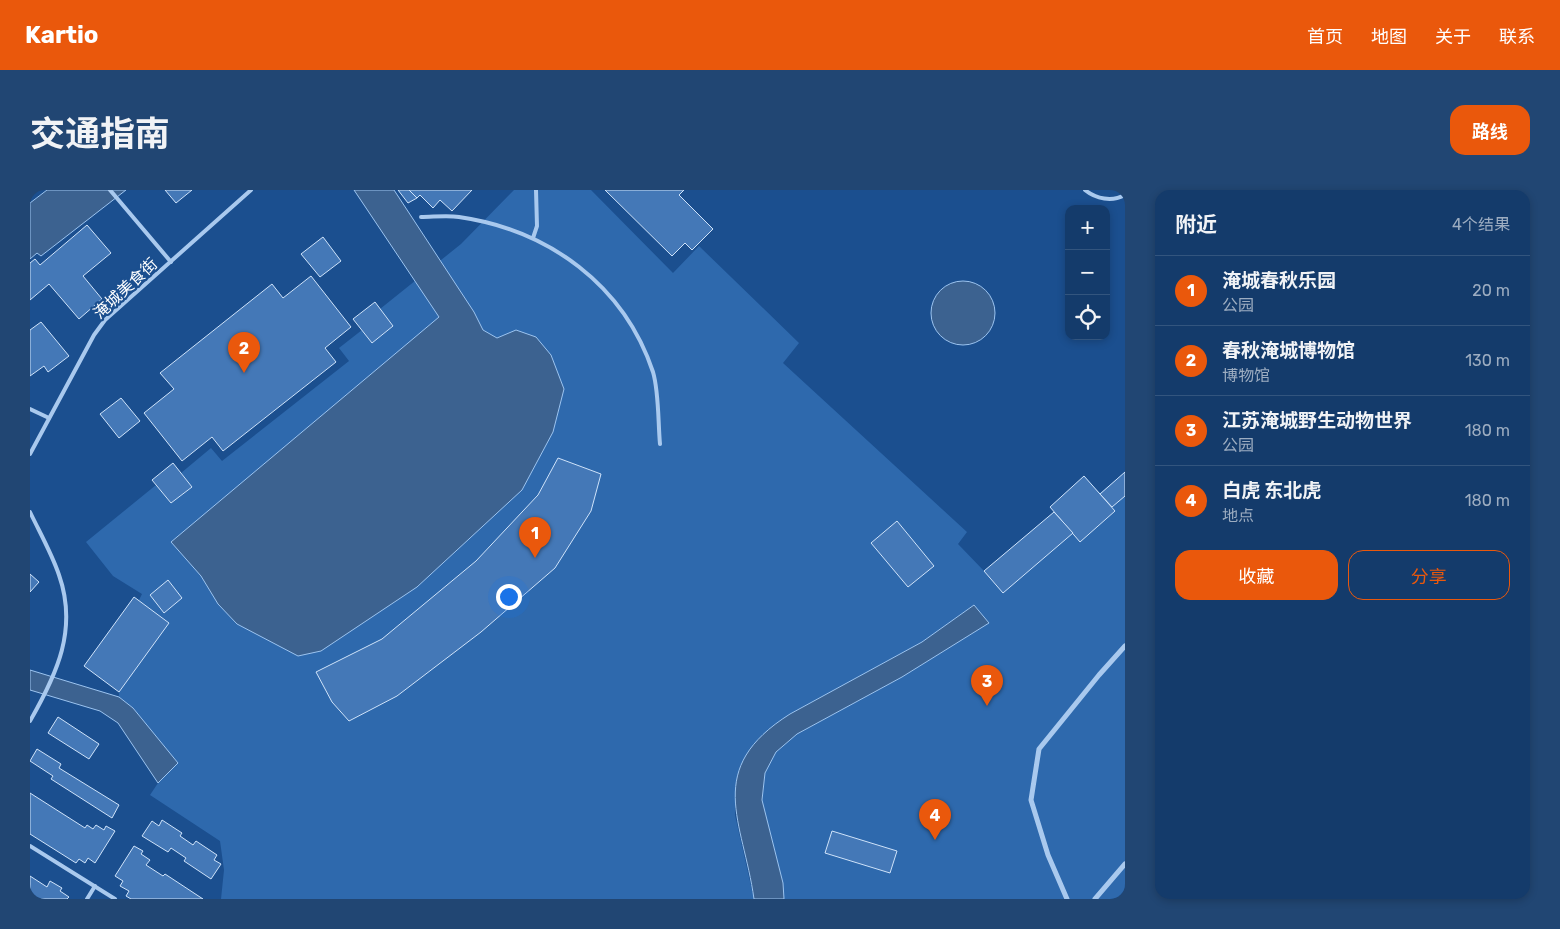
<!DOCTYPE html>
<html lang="zh">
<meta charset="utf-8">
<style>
body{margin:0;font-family:Rubik,"Noto Sans SC",sans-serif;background:#214673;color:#f1f3f6}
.controls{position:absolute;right:15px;top:15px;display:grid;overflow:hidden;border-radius:10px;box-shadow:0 2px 8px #0003}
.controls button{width:45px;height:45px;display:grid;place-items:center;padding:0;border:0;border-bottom:1px solid #33557e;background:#143b6b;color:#f1f3f6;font:25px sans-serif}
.you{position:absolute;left:478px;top:406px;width:18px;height:18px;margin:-12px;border:4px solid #fff;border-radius:50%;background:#1a73e8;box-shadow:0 0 0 8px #1a73e833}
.badge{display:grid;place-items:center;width:32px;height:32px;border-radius:50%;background:#ea580c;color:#fff;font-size:16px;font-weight:700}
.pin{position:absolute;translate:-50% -41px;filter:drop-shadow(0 1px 2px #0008)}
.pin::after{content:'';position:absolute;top:26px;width:18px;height:15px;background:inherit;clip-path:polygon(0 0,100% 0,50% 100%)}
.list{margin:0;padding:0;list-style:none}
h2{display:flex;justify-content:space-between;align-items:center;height:65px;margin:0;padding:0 20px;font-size:21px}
h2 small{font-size:16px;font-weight:400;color:#9dadc1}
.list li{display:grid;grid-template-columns:32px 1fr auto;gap:15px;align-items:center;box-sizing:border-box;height:70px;padding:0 20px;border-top:1px solid #33557e}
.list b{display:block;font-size:19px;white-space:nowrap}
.list p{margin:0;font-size:16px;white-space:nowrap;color:#9dadc1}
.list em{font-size:16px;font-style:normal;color:#9dadc1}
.actions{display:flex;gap:10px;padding:15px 20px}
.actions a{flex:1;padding:11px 0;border:1px solid #ea580c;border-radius:15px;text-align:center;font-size:18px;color:#ea580c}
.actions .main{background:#ea580c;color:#fff}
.icon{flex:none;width:28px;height:28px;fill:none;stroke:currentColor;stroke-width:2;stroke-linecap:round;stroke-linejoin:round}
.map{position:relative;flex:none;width:1095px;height:709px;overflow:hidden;border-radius:15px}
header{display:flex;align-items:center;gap:30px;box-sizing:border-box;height:70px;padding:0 25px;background:#ea580c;color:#fff}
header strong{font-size:24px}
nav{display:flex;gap:28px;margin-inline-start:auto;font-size:18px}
.intro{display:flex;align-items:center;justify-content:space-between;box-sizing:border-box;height:120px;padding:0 30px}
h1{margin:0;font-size:35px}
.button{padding:12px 22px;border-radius:15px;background:#ea580c;color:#fff;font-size:18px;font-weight:700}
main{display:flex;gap:30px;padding:0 30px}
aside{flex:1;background:#143b6b;border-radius:15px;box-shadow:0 2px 8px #0003}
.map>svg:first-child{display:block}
.green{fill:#2e69ad}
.water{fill:#3c6290;stroke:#9cc4f0}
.building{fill:#4478b7;stroke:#cfe3fa}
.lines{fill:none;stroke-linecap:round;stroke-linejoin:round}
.lane{stroke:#a9c9ee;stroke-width:4}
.street{stroke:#a9c9ee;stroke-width:5}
.labels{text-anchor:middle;stroke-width:4.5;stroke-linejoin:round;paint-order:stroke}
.street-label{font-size:16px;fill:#fff;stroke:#1b4f8f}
</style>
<header>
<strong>Kartio</strong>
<nav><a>首页</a><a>地图</a><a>关于</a><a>联系</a></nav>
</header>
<div class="intro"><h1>交通指南</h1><a class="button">路线</a></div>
<main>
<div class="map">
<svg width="1095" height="709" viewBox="0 0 1095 709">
<rect width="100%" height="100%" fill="#1b4f8f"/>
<!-- green -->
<path class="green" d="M 484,0 L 561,0 L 643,83 L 669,56 L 769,153 L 753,173 L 937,342 L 928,354 L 954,381 L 1024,322 L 1020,317 L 1054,286 L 1070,303 L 1095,282 L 1095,709 L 754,709 L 753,693 L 732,611 L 735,583 L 746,562 L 767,544 L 872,487 L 959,433 L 944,415 L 892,452 L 760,524 L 710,578 L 705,602 L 705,625 L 724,709 L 191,709 L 194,680 L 190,651 L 120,605 L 128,593 L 147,573 L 103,518 L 89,507 L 89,502 L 54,476 L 104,407 L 109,410 L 112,404 L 83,386 L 56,352 L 126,295 L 141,313 L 162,297 L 151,283 L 181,258 L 192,271 L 319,171 L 309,158 L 332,140 L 342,153 L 363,136 L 350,119 L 431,54 Z"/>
<!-- water -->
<g class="water">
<path d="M 17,0 L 96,0 L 11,66 L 7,63 L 0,69 L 0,13 Z"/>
<path d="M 324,0 L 364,0 L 444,122 L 453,140 L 467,148 L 486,140 L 506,147 L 521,165 L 534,199 L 523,242 L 492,300 L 387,397 L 291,461 L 268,466 L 207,434 L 188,414 L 171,386 L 141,352 L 409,127 Z"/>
<circle cx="933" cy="123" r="32"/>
<path d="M 944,415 L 959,433 L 872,487 L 767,544 L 746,562 L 735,583 L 732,610 L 753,693 L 754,709 L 724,709 C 713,630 673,579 760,524 L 892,452 Z"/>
<path d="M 0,480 L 89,507 L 103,518 L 148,573 L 128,593 L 88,533 L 70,521 L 0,500 Z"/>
</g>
<!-- building -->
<g class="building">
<path d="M 135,0 L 162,0 L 146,13 Z"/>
<path d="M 368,0 L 379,0 L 387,8 L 378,13 Z"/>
<path d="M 379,0 L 442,0 L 422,21 L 410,10 L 403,18 L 390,5 L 387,8 Z"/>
<path d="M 575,0 L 654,0 L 649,5 L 683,39 L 662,60 L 655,53 L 642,66 Z"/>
<path d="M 57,35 L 81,63 L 53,86 L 72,109 L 49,129 L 19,94 L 0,110 L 0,73 L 5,69 L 10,75 Z"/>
<path d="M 293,47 L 311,71 L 290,87 L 271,64 Z"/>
<path d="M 281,86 L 321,137 L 295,158 L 306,172 L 193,261 L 182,247 L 152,271 L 114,223 L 144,199 L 130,183 L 242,94 L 253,108 Z"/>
<path d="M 345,112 L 363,136 L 342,153 L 323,129 Z"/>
<path d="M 11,132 L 39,166 L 18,182 L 14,176 L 0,186 L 0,140 Z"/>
<path d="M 91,208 L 110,231 L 89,248 L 70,224 Z"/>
<path d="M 528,268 L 571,284 L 561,321 L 525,378 L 451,442 L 367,506 L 319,531 L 302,512 L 286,482 L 352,449 L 446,371 L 508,305 Z"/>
<path d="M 143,273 L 162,297 L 141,313 L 122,290 Z"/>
<path d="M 1095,282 L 1095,306 L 1082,317 L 1070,304 Z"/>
<path d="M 1054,286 L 1085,321 L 1050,352 L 1020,317 Z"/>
<path d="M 1024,322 L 1043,343 L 973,403 L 954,381 Z"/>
<path d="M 867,331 L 904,376 L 878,397 L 841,353 Z"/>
<path d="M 0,384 L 9,392 L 0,402 Z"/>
<path d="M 138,390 L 152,408 L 134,423 L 120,405 Z"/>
<path d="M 104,407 L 139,433 L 89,502 L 54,476 Z"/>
<path d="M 28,527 L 69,554 L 59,569 L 18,543 Z"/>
<path d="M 7,559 L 31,574 L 29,578 L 89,615 L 82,628 L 21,589 L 23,586 L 0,571 Z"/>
<path d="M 0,603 L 55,638 L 57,635 L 63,639 L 66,635 L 74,640 L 76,636 L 85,641 L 65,673 L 58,668 L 55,673 L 49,669 L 46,673 L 0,644 Z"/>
<path d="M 132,630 L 152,643 L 150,646 L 163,655 L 166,651 L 187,665 L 184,670 L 191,674 L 181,689 L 154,671 L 156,668 L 141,658 L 138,662 L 112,646 L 122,631 L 129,636 Z"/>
<path d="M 802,641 L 867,661 L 860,683 L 795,663 Z"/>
<path d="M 104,656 L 113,661 L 111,664 L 120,670 L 116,675 L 133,686 L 135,684 L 173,709 L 101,709 L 96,706 L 99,701 L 90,696 L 93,691 L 85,686 Z"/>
<path d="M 0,686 L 17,697 L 20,691 L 32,698 L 30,701 L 39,707 L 37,709 L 0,709 Z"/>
</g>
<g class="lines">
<!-- lane -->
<g class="lane">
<path d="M 80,0 L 141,72"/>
<path d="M 1055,0 C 1066,9 1082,12 1095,5"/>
<path d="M 391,27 C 403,27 417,25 429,27 C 519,40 594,95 623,182 C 629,202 628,233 630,254"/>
<path d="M 503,48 L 507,36 L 506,0"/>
<path d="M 0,219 L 19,228"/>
<path d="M 0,264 L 64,145 L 75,130 L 221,0"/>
<path d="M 0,322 C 10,343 22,364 29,385 C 48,439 27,484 0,531"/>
<path d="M 0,656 L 85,709"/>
<path d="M 57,709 L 65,696"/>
</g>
<!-- street -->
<g class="street">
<path d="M 1037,709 L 1018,665 L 1001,610 L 1009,559 L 1069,485 L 1095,456"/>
<path d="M 1065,709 L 1095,674"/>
</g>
</g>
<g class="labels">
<!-- street labels -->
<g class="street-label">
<text transform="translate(95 98) rotate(-43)" y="6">淹城美食街</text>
</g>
</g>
</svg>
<div class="controls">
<button>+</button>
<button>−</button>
<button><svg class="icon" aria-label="locate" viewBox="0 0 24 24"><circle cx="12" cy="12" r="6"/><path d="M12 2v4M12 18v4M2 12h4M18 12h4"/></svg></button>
</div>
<div class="you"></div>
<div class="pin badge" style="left:505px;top:368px">1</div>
<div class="pin badge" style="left:214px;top:183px">2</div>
<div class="pin badge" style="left:957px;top:516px">3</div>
<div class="pin badge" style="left:905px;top:650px">4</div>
</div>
<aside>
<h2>附近<small>4个结果</small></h2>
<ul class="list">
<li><span class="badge">1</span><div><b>淹城春秋乐园</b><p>公园</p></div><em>20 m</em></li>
<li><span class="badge">2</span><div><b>春秋淹城博物馆</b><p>博物馆</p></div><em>130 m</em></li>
<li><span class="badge">3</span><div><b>江苏淹城野生动物世界</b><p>公园</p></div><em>180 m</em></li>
<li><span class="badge">4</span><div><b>白虎 东北虎</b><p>地点</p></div><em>180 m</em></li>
</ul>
<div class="actions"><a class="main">收藏</a><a>分享</a></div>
</aside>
</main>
